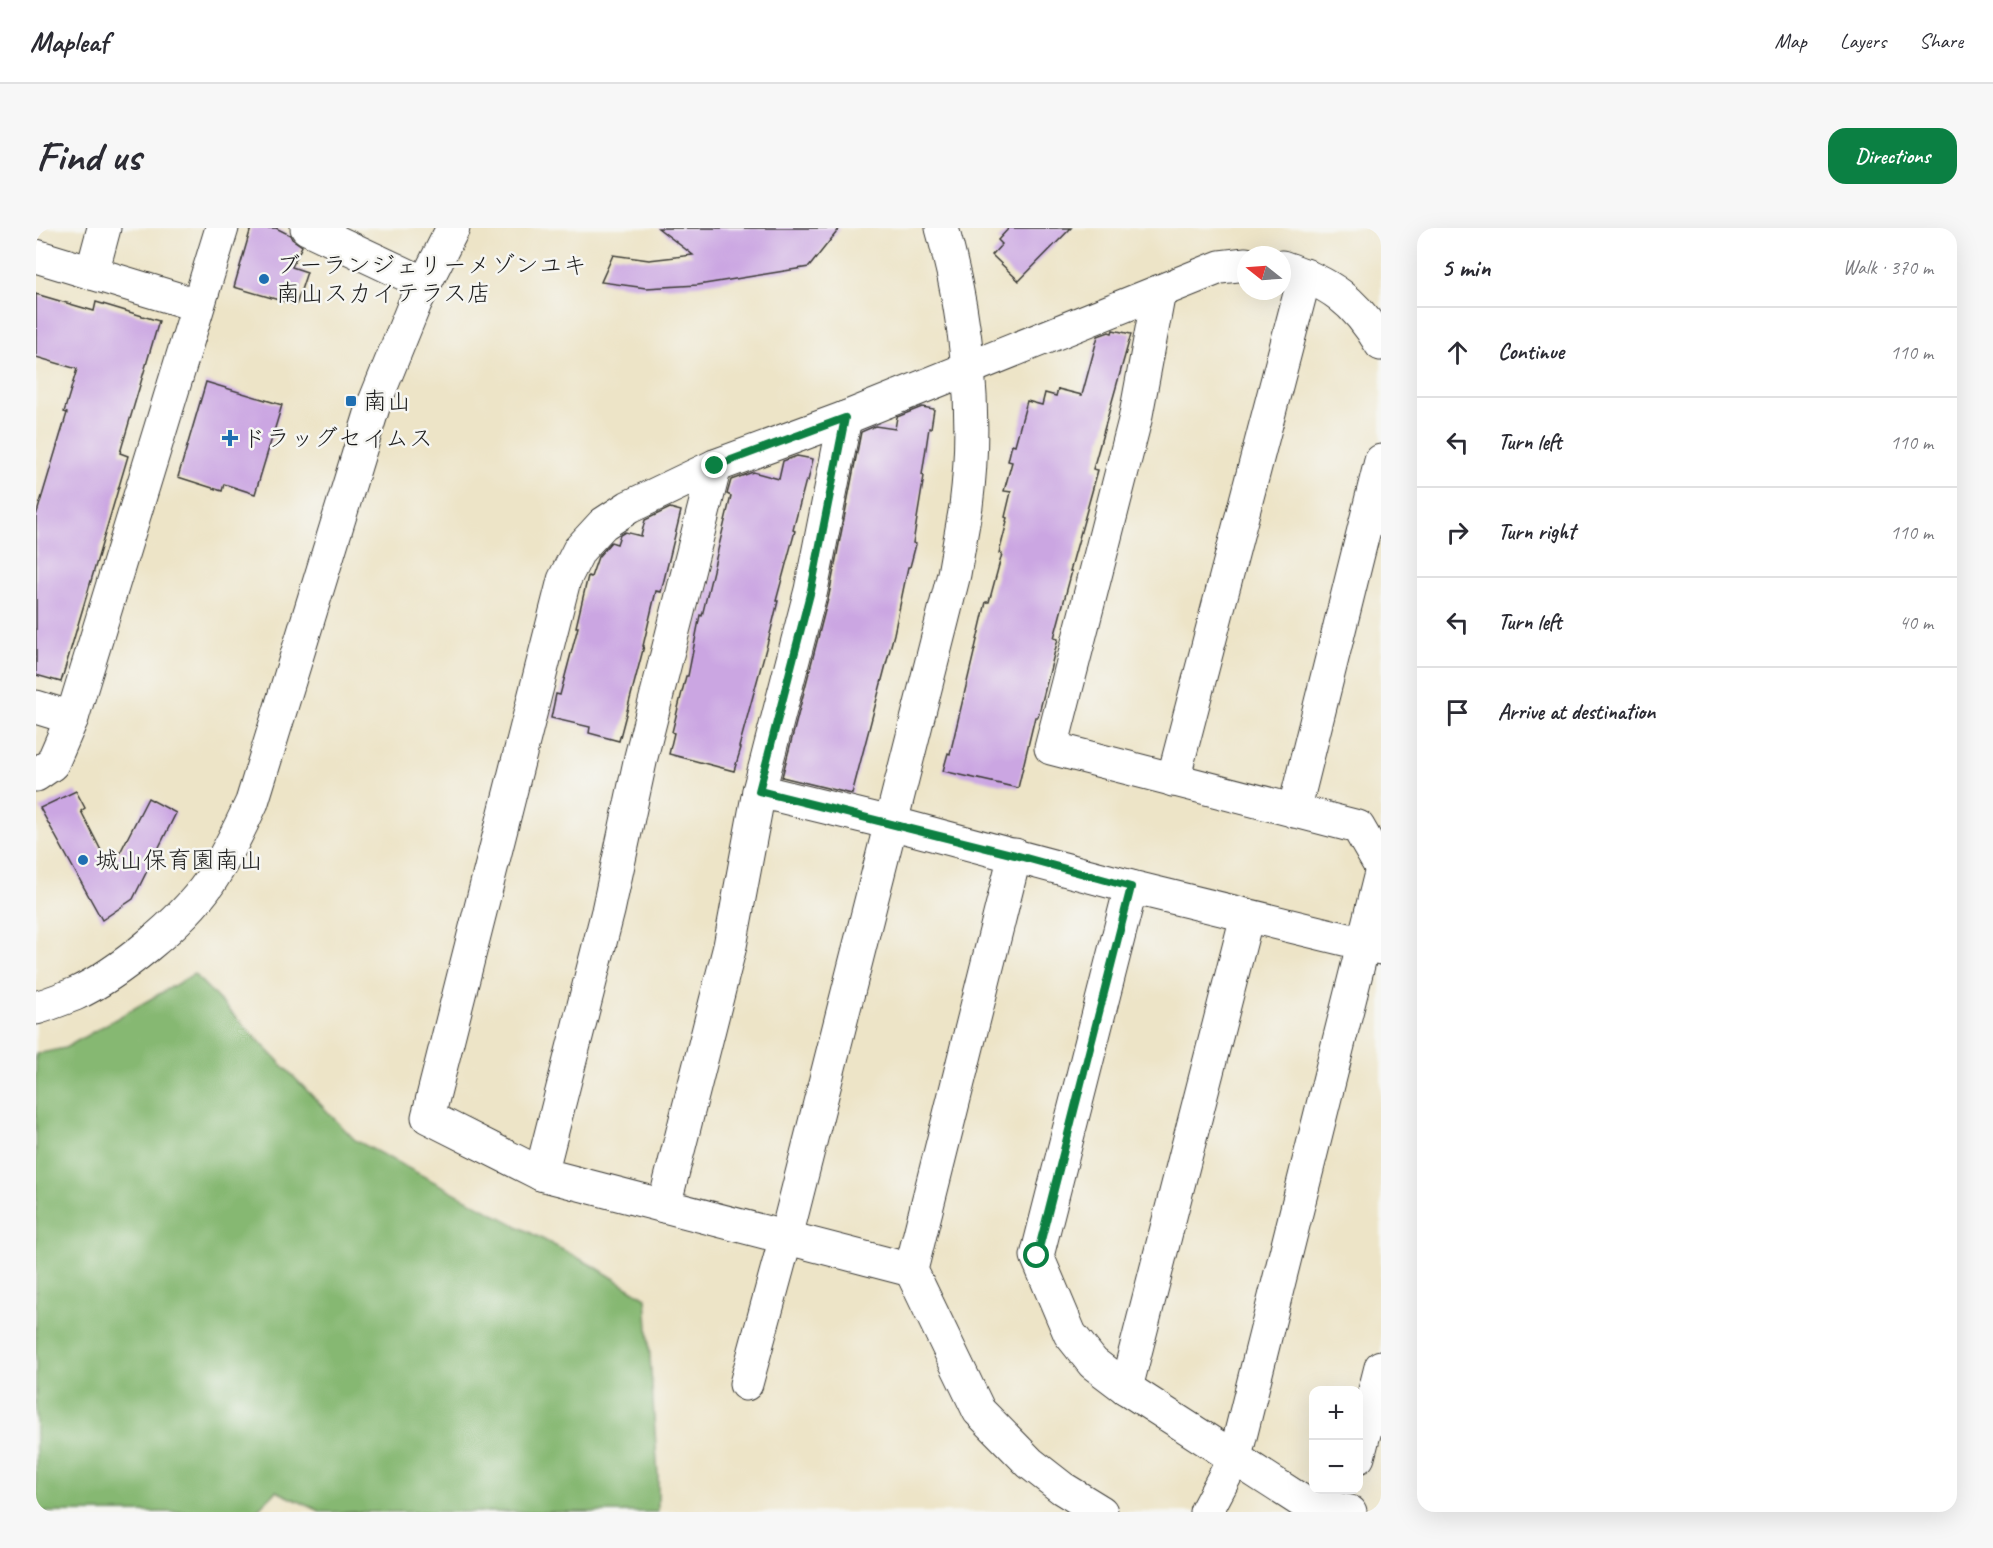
<!DOCTYPE html>
<meta charset="utf-8">
<style>
body{margin:0;font-family:Caveat,"Klee One",sans-serif;background:#f7f7f7;color:#2b2b33}
.controls{position:absolute;right:18px;bottom:18px;display:grid;overflow:hidden;border-radius:12px;box-shadow:0 6px 24px #0002}
.controls button{width:54px;height:54px;display:grid;place-items:center;padding:0;border:0;border-bottom:2px solid #e1e1e2;background:#fff;color:#2b2b33;font:30px sans-serif}
.compass{position:absolute;left:1201px;top:18px;width:54px;height:54px;border-radius:50%;background:#fff;box-shadow:0 6px 24px #0002;rotate:287deg}
.stop{position:absolute;width:18px;height:18px;margin:-14px;border:4px solid #0b8043;border-radius:50%;background:#fff}
.stop.end{background:#0b8043;border-color:#fff;box-shadow:0 2px 6px #0008}
.list{margin:0;padding:0;list-style:none}
h2{display:flex;justify-content:space-between;align-items:center;height:78px;margin:0;padding:0 24px;font-size:26px}
h2 small{font-size:20px;font-weight:400;color:#7c7c81}
.list li{display:grid;grid-template-columns:39px 1fr auto;gap:18px;align-items:center;box-sizing:border-box;height:90px;padding:0 24px;border-top:2px solid #e1e1e2}
.list b{display:block;font-size:22px;white-space:nowrap}
.list em{font-size:20px;font-style:normal;color:#7c7c81}
.icon{flex:none;width:33px;height:33px;fill:none;stroke:currentColor;stroke-width:2;stroke-linecap:round;stroke-linejoin:round}
.map{position:relative;flex:none;width:1345px;height:1284px;overflow:hidden;border-radius:18px}
header{display:flex;align-items:center;gap:36px;box-sizing:border-box;height:84px;padding:0 30px;background:#fff;border-bottom:2px solid #e1e1e2}
header strong{font-size:28px}
nav{display:flex;gap:33px;margin-inline-start:auto;font-size:21px}
.intro{display:flex;align-items:center;justify-content:space-between;box-sizing:border-box;height:144px;padding:0 36px}
h1{margin:0;font-size:42px}
.button{padding:15px 27px;border-radius:18px;background:#0b8043;color:#fff;font-size:21px;font-weight:700}
main{display:flex;gap:36px;padding:0 36px}
aside{flex:1;background:#fff;border-radius:18px;box-shadow:0 6px 24px #0002}
.map>svg:first-child{display:block}
.forest{fill:#86b872;stroke:#516a47;stroke-width:1.5}
.building{fill:#cba6e2}
.lines{fill:none;stroke-linecap:round;stroke-linejoin:round}
.minor-casing{stroke:#3b3a36;stroke-width:35}
.minor{stroke:#fff;stroke-width:33}
.route{stroke:#0b8043;stroke-width:8}
.poi-dot{fill:#1f6fb2;stroke:#f6f6f2;stroke-width:2}
.labels{text-anchor:middle;stroke-width:5;stroke-linejoin:round;paint-order:stroke}
.poi-label{font-size:24px;fill:#1c1c1c;stroke:#f6f6f2;text-anchor:start}
</style>
<header>
<strong>Mapleaf</strong>
<nav><a>Map</a><a>Layers</a><a>Share</a></nav>
</header>
<div class="intro"><h1>Find us</h1><a class="button">Directions</a></div>
<main>
<div class="map">
<svg width="1345" height="1284" viewBox="0 0 1345 1284">
<rect width="100%" height="100%" fill="#f6f6f2"/>
<filter id="ink" filterUnits="userSpaceOnUse"><feTurbulence type="fractalNoise" baseFrequency=".0167" numOctaves="2"/><feDisplacementMap in="SourceGraphic" scale="12" xChannelSelector="R" yChannelSelector="G"/><feConvolveMatrix kernelMatrix="1 2 1 2 8 2 1 2 1" color-interpolation-filters="sRGB"/></filter>
<filter id="wash" filterUnits="userSpaceOnUse"><feTurbulence type="fractalNoise" baseFrequency=".008" numOctaves="4" result="noise"/><feDisplacementMap in="SourceGraphic" scale="24" xChannelSelector="R" yChannelSelector="G"/><feGaussianBlur stdDeviation="1.35" result="paint"/><feColorMatrix in="noise" values="0 0 0 0 0 0 0 0 0 0 0 0 0 0 0 0 0 1.4 0 .05"/><feComposite in="paint" operator="in"/></filter>
<g filter="url(#wash)">
<rect width="100%" height="100%" fill="#ede4c7"/>
<!-- forest -->
<path class="forest" d="M 158,746 L 319,912 L 561,1040 L 610,1070 L 622,1248 L 622,1284 L 286,1284 L 240,1263 L 219,1284 L 0,1284 L 0,826 L 29,820 Z"/>
<g id="blocks">
<!-- building -->
<g class="building">
<path d="M 215,0 L 240,0 L 254,7 L 256,11 L 266,18 L 256,39 L 271,44 L 260,77 L 198,59 Z"/>
<path d="M 622,0 L 804,0 L 773,39 L 662,57 L 610,60 L 565,54 L 577,27 L 613,32 L 657,27 Z"/>
<path d="M 973,0 L 1035,0 L 983,53 L 956,27 L 966,16 L 962,12 Z"/>
<path d="M 0,66 L 58,83 L 60,74 L 123,93 L 84,225 L 92,228 L 25,454 L 0,447 L 0,288 L 31,185 L 28,184 L 41,141 L 0,129 Z"/>
<path d="M 1077,102 L 1095,106 L 1057,241 L 1062,242 L 1034,343 L 1036,343 L 1018,410 L 1022,411 L 1002,489 L 999,489 L 982,560 L 907,543 L 912,525 L 914,526 L 950,374 L 953,374 L 966,326 L 963,325 L 971,294 L 970,293 L 971,290 L 969,289 L 975,264 L 968,263 L 976,234 L 972,233 L 976,216 L 979,217 L 991,173 L 1006,177 L 1009,165 L 1020,168 L 1022,161 L 1046,167 L 1062,108 L 1073,104 L 1076,105 Z"/>
<path d="M 170,154 L 246,177 L 219,266 L 188,256 L 186,263 L 142,249 Z"/>
<path d="M 886,179 L 898,181 L 895,200 L 893,200 L 886,247 L 888,248 L 877,315 L 880,316 L 874,339 L 872,339 L 858,406 L 816,566 L 746,549 L 793,367 L 825,204 L 839,198 L 859,201 L 861,189 Z"/>
<path d="M 761,228 L 777,231 L 772,253 L 770,252 L 757,302 L 759,303 L 740,373 L 742,373 L 735,402 L 703,519 L 705,520 L 698,543 L 633,526 L 638,505 L 636,504 L 650,448 L 652,448 L 664,387 L 666,388 L 695,268 L 691,266 L 695,252 L 717,244 L 743,251 L 747,233 Z"/>
<path d="M 634,280 L 645,283 L 625,364 L 620,363 L 607,418 L 608,418 L 583,513 L 553,505 L 554,499 L 515,490 L 520,466 L 524,467 L 542,399 L 540,399 L 552,348 L 555,349 L 562,329 L 575,314 L 581,316 L 584,307 L 589,304 L 605,308 L 609,292 Z"/>
<path d="M 40,563 L 49,580 L 45,583 L 75,642 L 112,570 L 140,585 L 97,671 L 66,692 L 4,580 Z"/>
</g>
</g>
</g>
<g filter="url(#ink)">
<use href="#blocks" fill-opacity="0" stroke="#3b3a36" stroke-width="1.5"/>
<g class="lines">
<!-- minor casing -->
<g class="minor-casing">
<g id="minor">
<path d="M 271,0 L 388,55"/>
<path d="M 0,28 L 161,77"/>
<path d="M 1246,39 C 1294,55 1319,72 1345,116"/>
<path d="M 56,45 L 68,0"/>
<path d="M 1123,64 L 1099,192 L 1015,520 L 1322,599 L 1345,639"/>
<path d="M 0,479 L 36,490"/>
<path d="M 0,547 L 16,536 L 36,490 L 186,0"/>
<path d="M 1137,552 L 1269,47"/>
<path d="M 723,563 L 855,595 L 1095,659 L 1345,720"/>
<path d="M 1258,583 L 1345,233"/>
<path d="M 979,627 L 875,1042 L 943,1183 L 994,1235 L 1026,1260 L 1065,1284"/>
<path d="M 1095,659 L 1001,1028 L 1034,1106 L 1057,1135 L 1090,1160 L 1267,1274 L 1314,1284"/>
<path d="M 0,780 C 13,776 26,771 39,766 C 82,746 146,694 173,655 C 190,629 203,602 216,574 L 338,176 L 379,75 L 417,0"/>
<path d="M 505,946 L 572,683 L 605,529 L 679,238"/>
<path d="M 628,978 L 694,718 L 723,563 L 775,362 L 809,190"/>
<path d="M 875,1042 L 505,946 L 392,889 L 528,352 L 543,322 L 567,296 L 593,279 L 679,238 L 809,190 L 1184,39 L 1210,36"/>
<path d="M 710,1156 L 750,1009 L 918,346 C 922,324 926,301 930,278 C 942,186 931,89 906,0"/>
<path d="M 1090,1160 L 1211,688"/>
<path d="M 1322,1229 L 1345,1139"/>
<path d="M 1170,1284 L 1199,1229 L 1345,645"/>
</g>
</g>
<!-- minor -->
<use href="#minor" class="minor"/>
</g>
</g>
<g class="lines" filter="url(#ink)">
<!-- route -->
<path class="route" d="M 679,238 L 809,190 L 775,362 L 723,563 L 979,627 L 1095,659 L 1001,1028"/>
</g>
<!-- markers -->
<g class="poi-dot">
<circle cx="228" cy="51" r="6"/>
<rect x="309" y="167" width="12" height="12" rx="3"/>
<path d="M191 201h6v6h6v6h-6v6h-6v-6h-6v-6h6z"/>
<circle cx="47" cy="632" r="6"/>
</g>
<g class="labels">
<!-- poi labels -->
<g class="poi-label">
<text x="240" y="45">ブーランジェリーメゾンユキ<tspan x="240" dy="28">南山スカイテラス店</tspan></text>
<text x="327" y="181">南山</text>
<text x="206" y="218">ドラッグセイムス</text>
<text x="59" y="640">城山保育園南山</text>
</g>
</g>
</svg>
<div class="controls">
<button>+</button>
<button>−</button>
</div>
<svg class="compass" viewBox="-18 -18 36 36"><path d="M0-13l5 13h-10z" fill="#e53935"/><path d="M0 13l5-13h-10z" fill="#7c7c81"/></svg>
<div class="stop" style="left:1001px;top:1028px"></div>
<div class="stop end" style="left:679px;top:238px"></div>
</div>
<aside>
<h2>5 min<small>Walk · 370 m</small></h2>
<ul class="list">
<li><svg class="icon" aria-label="ahead" viewBox="0 0 24 24"><path d="M12 20V5M6 11l6-6 6 6"/></svg><div><b>Continue</b></div><em>110 m</em></li>
<li><svg class="icon" aria-label="left" viewBox="0 0 24 24"><path d="M17 20v-9H6M10 6l-5 5 5 5"/></svg><div><b>Turn left</b></div><em>110 m</em></li>
<li><svg class="icon" aria-label="right" viewBox="0 0 24 24"><path d="M7 20v-9h11M14 6l5 5-5 5"/></svg><div><b>Turn right</b></div><em>110 m</em></li>
<li><svg class="icon" aria-label="left" viewBox="0 0 24 24"><path d="M17 20v-9H6M10 6l-5 5 5 5"/></svg><div><b>Turn left</b></div><em>40 m</em></li>
<li><svg class="icon" aria-label="arrive" viewBox="0 0 24 24"><path d="M6 21V4h12l-3 4 3 4H6"/></svg><div><b>Arrive at destination</b></div></li>
</ul>
</aside>
</main>
